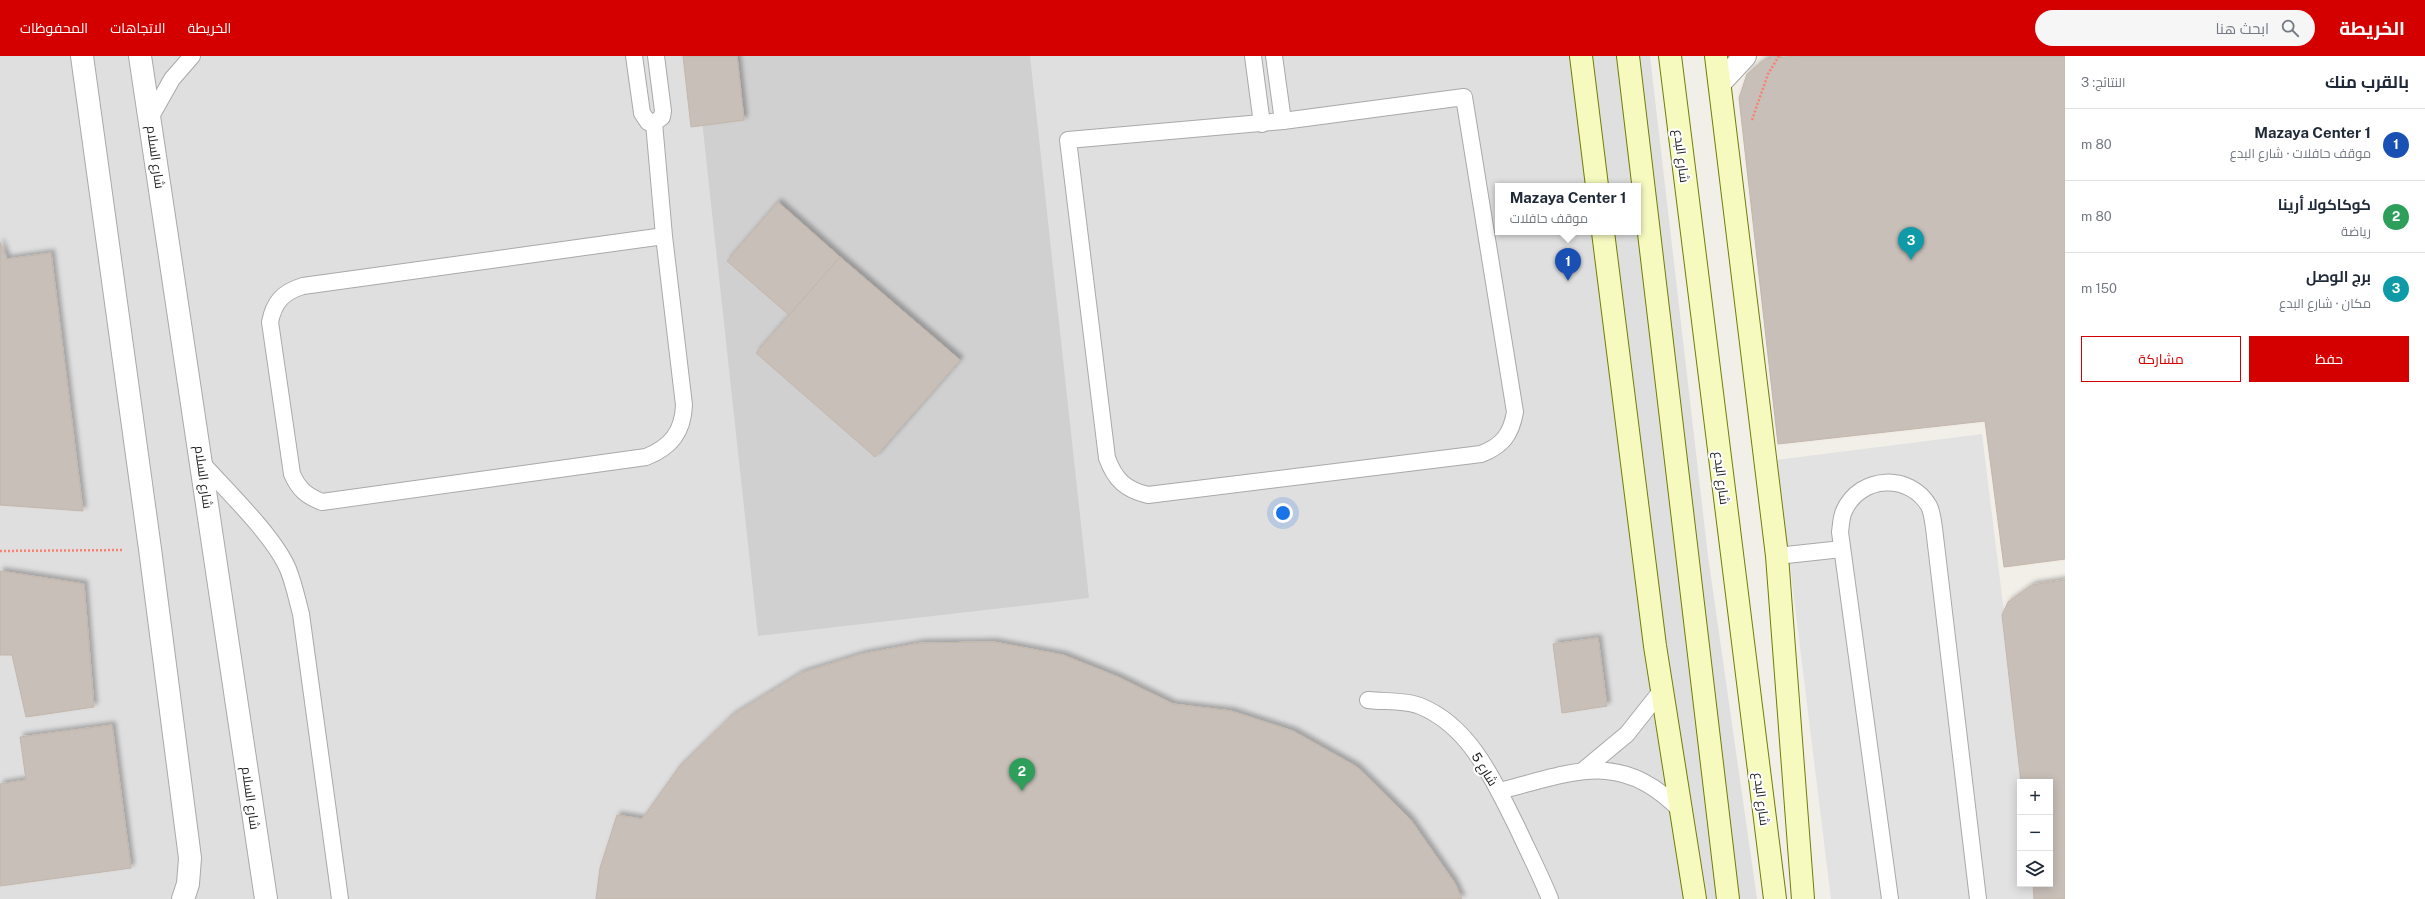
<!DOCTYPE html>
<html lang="ar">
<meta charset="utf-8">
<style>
body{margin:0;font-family:"Public Sans",Cairo,sans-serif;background:#f6f6f7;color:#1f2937;direction:rtl}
.controls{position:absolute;right:12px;bottom:12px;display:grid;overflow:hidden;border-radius:0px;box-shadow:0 2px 10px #0003}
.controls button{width:36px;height:36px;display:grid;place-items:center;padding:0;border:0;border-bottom:1px solid #e0e1e3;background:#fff;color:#1f2937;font:20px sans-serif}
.you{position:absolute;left:1283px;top:457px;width:14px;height:14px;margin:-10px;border:3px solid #fff;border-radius:50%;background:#1a73e8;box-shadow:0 0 0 6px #1a73e833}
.badge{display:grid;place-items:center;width:26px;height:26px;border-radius:50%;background:#d40000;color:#fff;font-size:13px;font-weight:700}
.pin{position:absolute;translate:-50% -33px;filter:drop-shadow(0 1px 2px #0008)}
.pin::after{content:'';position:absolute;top:21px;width:14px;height:12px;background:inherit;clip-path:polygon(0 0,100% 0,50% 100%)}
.popup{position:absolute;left:1495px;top:127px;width:146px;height:52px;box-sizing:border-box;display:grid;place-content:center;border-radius:0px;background:#fff;filter:drop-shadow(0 1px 3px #0005);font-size:13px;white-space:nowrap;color:#747a83}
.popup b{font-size:15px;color:#1f2937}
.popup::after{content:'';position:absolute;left:50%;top:100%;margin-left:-8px;border:8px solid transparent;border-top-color:#fff}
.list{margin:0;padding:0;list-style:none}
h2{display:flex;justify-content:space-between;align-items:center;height:52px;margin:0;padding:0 16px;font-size:17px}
h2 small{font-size:13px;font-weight:400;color:#747a83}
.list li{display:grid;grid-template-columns:26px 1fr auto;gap:12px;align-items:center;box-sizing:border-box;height:72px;padding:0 16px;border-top:1px solid #e0e1e3}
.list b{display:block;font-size:15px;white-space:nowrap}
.list p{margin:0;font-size:13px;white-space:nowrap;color:#747a83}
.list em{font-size:13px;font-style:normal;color:#747a83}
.actions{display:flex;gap:8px;padding:12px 16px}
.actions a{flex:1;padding:9px 0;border:1px solid #d40000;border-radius:0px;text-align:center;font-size:14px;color:#d40000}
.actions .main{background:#d40000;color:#fff}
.icon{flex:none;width:22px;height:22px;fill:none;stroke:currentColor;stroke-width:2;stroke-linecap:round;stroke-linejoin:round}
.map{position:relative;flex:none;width:2065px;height:843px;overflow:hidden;direction:ltr}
header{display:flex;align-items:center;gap:24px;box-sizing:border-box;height:56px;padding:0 20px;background:#d40000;color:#fff}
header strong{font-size:19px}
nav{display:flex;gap:22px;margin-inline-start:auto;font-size:14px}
.search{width:280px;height:36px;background:#f6f6f7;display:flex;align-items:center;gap:10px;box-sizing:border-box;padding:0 14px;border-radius:22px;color:#747a83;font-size:15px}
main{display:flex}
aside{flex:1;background:#fff}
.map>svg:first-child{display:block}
.residential{fill:#e0dfdf;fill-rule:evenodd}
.religious{fill:#d0d0d0}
.parking{fill:#e2e2e2}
.building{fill:#c7bfb8;stroke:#c4b6ab;filter:url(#shadow)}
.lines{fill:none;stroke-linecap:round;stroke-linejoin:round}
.service-casing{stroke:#a9a9a9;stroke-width:18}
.minor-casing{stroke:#a9a9a9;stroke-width:24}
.secondary-casing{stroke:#707d05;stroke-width:24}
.path{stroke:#fa8072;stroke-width:2.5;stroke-dasharray:2 2;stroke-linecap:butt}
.service{stroke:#fff;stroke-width:16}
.minor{stroke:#fff;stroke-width:22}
.secondary{stroke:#f7fabf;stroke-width:22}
.labels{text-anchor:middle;stroke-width:4;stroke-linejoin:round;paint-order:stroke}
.street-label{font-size:13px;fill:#222;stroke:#fff}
</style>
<header>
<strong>الخريطة</strong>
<div class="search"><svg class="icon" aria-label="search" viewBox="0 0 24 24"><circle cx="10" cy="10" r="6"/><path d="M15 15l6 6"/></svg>ابحث هنا</div>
<nav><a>الخريطة</a><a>الاتجاهات</a><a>المحفوظات</a></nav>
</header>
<main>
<aside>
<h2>بالقرب منك<small>النتائج: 3</small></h2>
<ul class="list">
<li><span class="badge" style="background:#1a4fb4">1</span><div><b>Mazaya Center 1</b><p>موقف حافلات · شارع البدع</p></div><em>80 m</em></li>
<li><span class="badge" style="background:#2e9e5b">2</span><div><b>كوكاكولا أرينا</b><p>رياضة</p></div><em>80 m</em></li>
<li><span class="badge" style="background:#0f9aa8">3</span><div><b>برج الوصل</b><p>مكان · شارع البدع</p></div><em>150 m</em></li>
</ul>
<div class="actions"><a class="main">حفظ</a><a>مشاركة</a></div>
</aside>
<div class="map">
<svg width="2065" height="843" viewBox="0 0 2065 843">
<defs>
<filter id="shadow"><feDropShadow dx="3.5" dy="-3.5" stdDeviation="2" flood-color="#0004"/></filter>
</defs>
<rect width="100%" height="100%" fill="#f2efe9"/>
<!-- residential -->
<path class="residential" d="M 0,0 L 1650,0 L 1708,500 L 1757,843 L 0,843 ZM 1498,130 L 1638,130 L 1638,176 L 1498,176 Z"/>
<!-- religious -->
<path class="religious" d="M 695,0 L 1030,0 L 1089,542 L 758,580 Z"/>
<!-- parking -->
<path class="parking" d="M 1982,378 L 2025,726 L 2020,726 L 2020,828 L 2037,828 L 2039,843 L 1831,843 L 1777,404 Z"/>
<!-- building -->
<g class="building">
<path d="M 683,0 L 737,0 L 744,64 L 691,71 Z"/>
<path d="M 1798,0 L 2065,0 L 2065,503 L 2004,511 L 1985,365 L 1778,388 L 1739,42 L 1747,18 L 1765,3 Z"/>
<path d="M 778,146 L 840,201 L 789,259 L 727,205 Z"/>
<path d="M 0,186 L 7,203 L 51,197 L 83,455 L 0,449 Z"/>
<path d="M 840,201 L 960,304 L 875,401 L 756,297 Z"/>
<path d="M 0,515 L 84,528 L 94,651 L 26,661 L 12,599 L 0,599 Z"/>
<path d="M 2065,524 L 2065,843 L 2034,843 L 2033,828 L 2050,828 L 2050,726 L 2021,726 L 2002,559 L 2008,546 L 2032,529 Z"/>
<path d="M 1598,582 L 1607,650 L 1562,657 L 1553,588 Z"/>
<path d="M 994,586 L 1063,599 L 1118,621 L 1173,648 L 1231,655 L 1293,675 L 1357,711 L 1410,763 L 1454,826 L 1462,843 L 596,843 L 600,812 L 617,759 L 642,763 L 679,711 L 731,660 L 801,617 L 862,598 L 921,587 Z"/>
<path d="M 112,669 L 131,812 L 0,830 L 0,728 L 26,724 L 20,681 Z"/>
</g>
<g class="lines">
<!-- service casing -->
<g class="service-casing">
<g id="service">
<path d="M 634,0 L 642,57 L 648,66 L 654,67 L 662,61 L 663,55 L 656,0"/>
<path d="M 1253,0 L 1262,68"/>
<path d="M 1274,0 L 1283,65"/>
<path d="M 1464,41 L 1515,356 C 1511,379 1502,390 1481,398 L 1148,439 C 1126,434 1115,424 1107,402 L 1068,84 L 1283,65 Z"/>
<path d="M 150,62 L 172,23 L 192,0"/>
<path d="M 654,67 L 664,180 L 684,349 C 683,376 671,391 646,401 L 322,446 C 307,440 299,434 292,418 L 270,266 C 274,246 283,236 303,230 L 664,180"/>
<path d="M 201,406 C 227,435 274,480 288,513 C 294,528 297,543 301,558 L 340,843"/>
<path d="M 1777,500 L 1842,493"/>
<path d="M 1368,644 C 1384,646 1405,644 1420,650 C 1470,670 1494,725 1517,771 C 1528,795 1540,818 1550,843"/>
<path d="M 1585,713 L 1627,678 L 1661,635"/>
<path d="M 1499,735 C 1572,717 1621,692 1681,755"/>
<path d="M 1890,843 L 1840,476 C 1841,470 1841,461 1844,455 C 1860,419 1910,417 1929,450 C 1932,456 1933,465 1934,472 L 1978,843"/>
</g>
</g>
<!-- minor casing -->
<g class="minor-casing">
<g id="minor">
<path d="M 82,0 L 150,493 L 190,802 L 188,828 L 183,843"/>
<path d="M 140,0 L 266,843"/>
<path d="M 1720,27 L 1745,0"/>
</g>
</g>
<!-- secondary casing -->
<g class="secondary-casing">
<g id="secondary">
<path d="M 1581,0 L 1597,130"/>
<path d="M 1628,0 L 1728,843"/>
<path d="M 1670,0 L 1775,843"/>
<path d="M 1716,0 L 1777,500 L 1803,843"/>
<path d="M 1603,176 L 1655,590 L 1695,843"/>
</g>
</g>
<!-- path -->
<g class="path">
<path d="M 1752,64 L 1768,18 L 1779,0"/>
<path d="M 0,495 L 123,494"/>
</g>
<!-- service -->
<use href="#service" class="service"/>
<!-- minor -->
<use href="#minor" class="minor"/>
<!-- secondary -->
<use href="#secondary" class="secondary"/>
</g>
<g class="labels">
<!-- street labels -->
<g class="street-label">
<text transform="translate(1682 100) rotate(83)" y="5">شارع البدع</text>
<text transform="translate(156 101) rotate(82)" y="5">شارع السلام</text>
<text transform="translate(204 421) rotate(82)" y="5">شارع السلام</text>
<text transform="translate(1722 422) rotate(83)" y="5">شارع البدع</text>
<text transform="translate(1485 713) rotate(58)" y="5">شارع 5</text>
<text transform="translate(251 742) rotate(82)" y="5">شارع السلام</text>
<text transform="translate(1762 743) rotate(83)" y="5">شارع البدع</text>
</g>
</g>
</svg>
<div class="controls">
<button>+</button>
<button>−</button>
<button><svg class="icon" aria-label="layers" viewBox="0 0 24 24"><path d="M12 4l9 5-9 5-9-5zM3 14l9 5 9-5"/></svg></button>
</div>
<div class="you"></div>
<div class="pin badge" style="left:1568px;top:225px;background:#1a4fb4">1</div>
<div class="popup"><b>Mazaya Center 1</b>موقف حافلات</div>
<div class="pin badge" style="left:1022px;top:735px;background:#2e9e5b">2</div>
<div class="pin badge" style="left:1911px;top:204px;background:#0f9aa8">3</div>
</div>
</main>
